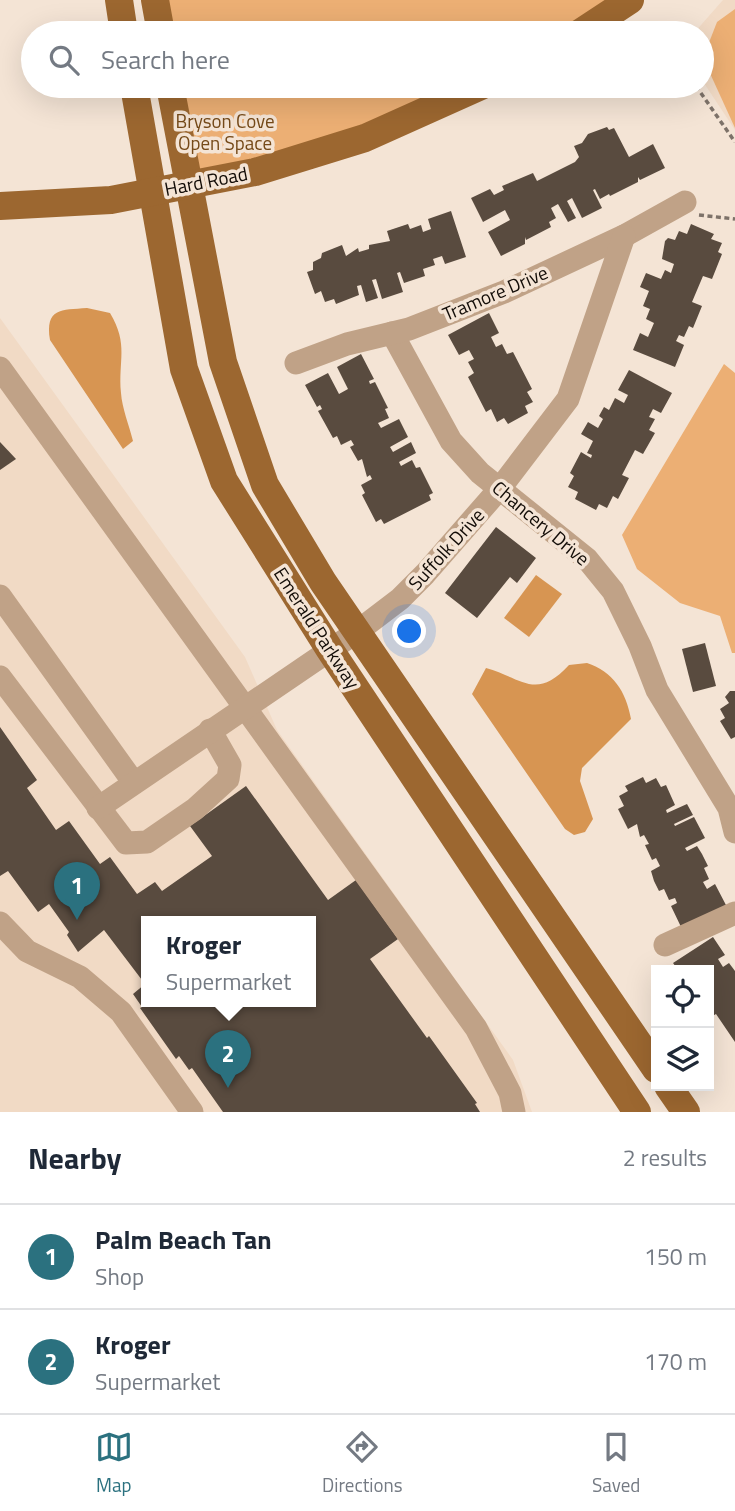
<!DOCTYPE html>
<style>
body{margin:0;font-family:"Titillium Web",sans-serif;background:#f2f2f3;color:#1f2937}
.controls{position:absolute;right:21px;bottom:21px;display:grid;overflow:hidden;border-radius:0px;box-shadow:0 7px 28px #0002}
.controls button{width:63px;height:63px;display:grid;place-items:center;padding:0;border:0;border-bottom:2px solid #e0e1e3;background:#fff;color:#1f2937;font:35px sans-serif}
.you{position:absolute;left:410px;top:632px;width:24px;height:24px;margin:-18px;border:5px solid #fff;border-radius:50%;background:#1a73e8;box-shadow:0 0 0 10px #1a73e833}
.badge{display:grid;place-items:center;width:46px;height:46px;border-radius:50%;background:#2b717f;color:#fff;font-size:23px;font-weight:700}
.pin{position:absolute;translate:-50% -58px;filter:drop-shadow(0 2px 4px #0008)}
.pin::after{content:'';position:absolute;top:37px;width:24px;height:21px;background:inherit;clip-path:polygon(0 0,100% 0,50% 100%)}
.popup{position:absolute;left:141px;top:916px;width:175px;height:91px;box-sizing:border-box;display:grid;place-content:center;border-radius:0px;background:#fff;filter:drop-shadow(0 2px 5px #0005);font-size:23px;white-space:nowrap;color:#747a83}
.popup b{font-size:26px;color:#1f2937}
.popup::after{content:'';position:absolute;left:50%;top:100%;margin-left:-14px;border:14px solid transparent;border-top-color:#fff}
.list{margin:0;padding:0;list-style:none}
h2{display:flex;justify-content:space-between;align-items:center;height:91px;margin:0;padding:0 28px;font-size:30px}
h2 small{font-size:23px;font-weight:400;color:#747a83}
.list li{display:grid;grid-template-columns:46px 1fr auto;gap:21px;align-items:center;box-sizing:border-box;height:105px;padding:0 28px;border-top:2px solid #e0e1e3}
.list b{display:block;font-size:26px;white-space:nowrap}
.list p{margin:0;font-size:23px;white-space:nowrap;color:#747a83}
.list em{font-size:23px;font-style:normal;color:#747a83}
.icon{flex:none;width:38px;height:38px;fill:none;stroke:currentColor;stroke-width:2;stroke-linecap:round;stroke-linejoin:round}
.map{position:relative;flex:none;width:735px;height:1112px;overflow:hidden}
.search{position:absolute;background:#fff;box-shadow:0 7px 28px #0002;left:21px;right:21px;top:21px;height:77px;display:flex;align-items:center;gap:18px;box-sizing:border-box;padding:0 24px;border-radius:38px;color:#747a83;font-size:26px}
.sheet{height:301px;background:#fff}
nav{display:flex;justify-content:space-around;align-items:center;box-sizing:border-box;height:98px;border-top:2px solid #e0e1e3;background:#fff;font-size:19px;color:#747a83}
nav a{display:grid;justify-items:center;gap:4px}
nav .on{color:#2b717f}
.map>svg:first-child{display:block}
.built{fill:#f1dac5;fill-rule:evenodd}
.green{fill:#ecaf74}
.water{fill:#d79552}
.building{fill:#594b3f;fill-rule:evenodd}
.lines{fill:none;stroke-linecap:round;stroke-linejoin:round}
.path{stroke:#7d7269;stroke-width:3.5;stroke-dasharray:5 3.5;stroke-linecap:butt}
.minor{stroke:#c0a287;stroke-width:23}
.major{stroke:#9c6730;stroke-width:28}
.labels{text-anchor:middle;stroke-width:7;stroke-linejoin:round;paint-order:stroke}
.park-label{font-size:19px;fill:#754918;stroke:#f4e4d5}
.street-label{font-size:19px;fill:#120c07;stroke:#f4e4d5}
</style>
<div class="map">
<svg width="735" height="1112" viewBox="0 0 735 1112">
<rect width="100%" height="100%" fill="#f4e4d5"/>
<!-- built -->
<g class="built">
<path d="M 723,0 L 735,0 L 735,130 L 702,80 L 702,33 L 694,33 Z"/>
<path d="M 0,318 L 245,657 L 277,730 L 513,1060 L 532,1112 L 0,1112 ZM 146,922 L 310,922 L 310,1002 L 146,1002 Z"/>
</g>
<!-- green -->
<g class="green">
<path d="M 155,0 L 630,0 L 580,33 L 161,33 Z"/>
<path d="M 735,9 L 735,128 L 703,58 L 717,22 Z"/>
<path d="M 170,86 L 481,86 L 187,185 Z"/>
<path d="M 724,364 L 735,373 L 735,653 L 732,653 L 720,616 L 680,603 L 637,569 L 622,535 Z"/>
</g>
<!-- water -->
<g class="water">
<path d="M 87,308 L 110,313 C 129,345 118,360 121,393 C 122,408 129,425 133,441 L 123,449 L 50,340 C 45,308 61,310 87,308 Z"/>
<path d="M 536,575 L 562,594 L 529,637 L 504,618 Z"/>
<path d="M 587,663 C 613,672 626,691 631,719 L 582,768 L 580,781 L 593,819 L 585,832 L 574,835 L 565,829 L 472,694 L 486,668 C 522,678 536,701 569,665 Z"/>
</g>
<!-- building -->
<g class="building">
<path d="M 607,127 L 609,130 L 614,128 L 629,157 L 653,144 L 665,168 L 640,180 L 638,177 L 638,182 L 610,196 L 609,194 L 600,199 L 595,189 L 593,190 L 602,208 L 582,218 L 572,198 L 567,201 L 576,218 L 568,222 L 558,204 L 551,208 L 556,218 L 549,222 L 551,227 L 526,240 L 525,237 L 525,244 L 501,256 L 488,232 L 510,220 L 505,210 L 483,222 L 471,198 L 490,189 L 494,195 L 504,190 L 502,186 L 533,173 L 537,181 L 575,162 L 579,157 L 574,146 L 582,143 L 588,134 Z"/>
<path d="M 451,211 L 466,257 L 445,264 L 442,256 L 433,259 L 435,265 L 423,269 L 425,276 L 404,283 L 400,272 L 397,273 L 403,292 L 382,299 L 376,279 L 372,280 L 378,298 L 366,302 L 361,285 L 357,286 L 359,295 L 336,304 L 334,299 L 325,302 L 321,291 L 315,294 L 307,272 L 313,270 L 313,262 L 321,258 L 322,253 L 342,245 L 346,256 L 358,248 L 359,252 L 369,249 L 369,245 L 390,241 L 387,231 L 408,224 L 410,229 L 421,225 L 423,232 L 431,229 L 428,219 Z"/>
<path d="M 691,224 L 714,234 L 711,239 L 722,243 L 718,252 L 722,254 L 712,279 L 703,276 L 692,302 L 702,306 L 693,328 L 689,326 L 684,337 L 679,335 L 676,341 L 684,345 L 675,367 L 633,350 L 640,333 L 648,337 L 654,323 L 646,319 L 650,309 L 643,306 L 649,291 L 640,287 L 646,273 L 661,279 L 665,270 L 671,273 L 674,264 L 662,259 L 665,241 L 668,238 L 675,240 L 679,231 L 687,234 Z"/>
<path d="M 489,313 L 499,333 L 491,337 L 496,347 L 502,344 L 507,354 L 513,352 L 532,389 L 527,392 L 533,402 L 525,406 L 528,413 L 508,424 L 504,418 L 497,422 L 491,409 L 486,412 L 468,377 L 474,373 L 468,362 L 474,359 L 469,350 L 459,355 L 448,335 Z"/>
<path d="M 361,354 L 374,379 L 369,381 L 370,384 L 375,382 L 388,408 L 385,409 L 389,418 L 378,423 L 381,428 L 399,419 L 408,437 L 390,447 L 393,452 L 411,442 L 416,453 L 399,462 L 401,466 L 412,460 L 416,468 L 420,467 L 433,493 L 429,495 L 431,500 L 384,524 L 381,519 L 376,522 L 362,495 L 365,493 L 361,485 L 372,479 L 370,475 L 367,477 L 362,459 L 358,461 L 350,447 L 354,445 L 351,440 L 341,445 L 337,436 L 333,438 L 318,411 L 322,409 L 320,405 L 317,407 L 305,385 L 328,373 L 339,394 L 348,389 L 337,367 Z"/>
<path d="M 629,370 L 672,393 L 661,413 L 653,409 L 649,417 L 655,419 L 649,430 L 655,433 L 643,454 L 635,450 L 622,475 L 629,478 L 618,499 L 613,496 L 607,508 L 599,504 L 596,510 L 575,499 L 578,492 L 568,487 L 574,476 L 570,473 L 581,452 L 591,458 L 592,455 L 587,453 L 593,441 L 581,434 L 588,422 L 598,428 L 603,419 L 599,416 L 604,407 L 609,410 L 615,398 L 624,403 L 628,395 L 618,390 Z"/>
<path d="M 0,442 L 16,459 L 0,470 Z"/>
<path d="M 496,527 L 536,558 L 517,583 L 510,577 L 477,618 L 445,593 Z"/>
<path d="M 705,643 L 716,686 L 693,692 L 682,649 Z"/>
<path d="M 730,691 L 735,691 L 735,737 L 731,739 L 720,721 L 725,718 L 720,709 L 729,703 L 725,697 Z"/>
<path d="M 0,727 L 37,780 L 27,788 L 56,830 L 69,821 L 100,864 L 110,857 L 137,894 L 155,882 L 162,891 L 212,856 L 190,826 L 246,786 L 328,900 L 356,880 L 398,939 L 370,959 L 427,1038 L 429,1036 L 477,1103 L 475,1104 L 480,1112 L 223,1112 L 192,1068 L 189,1070 L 179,1056 L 176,1059 L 140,1008 L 142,1007 L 133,994 L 145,984 L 104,930 L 78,952 L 67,935 L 69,932 L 49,904 L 38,912 L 8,871 L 0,876 ZM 146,922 L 310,922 L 310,1002 L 146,1002 Z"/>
<path d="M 643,777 L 646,783 L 656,778 L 661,787 L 666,785 L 675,805 L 666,810 L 667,813 L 687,804 L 693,815 L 674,824 L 675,826 L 694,817 L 705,838 L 685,848 L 687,851 L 697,846 L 702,854 L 708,866 L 704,868 L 709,879 L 703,882 L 707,889 L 715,884 L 727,907 L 682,929 L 671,906 L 677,903 L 675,898 L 669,900 L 664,889 L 659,891 L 654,881 L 651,871 L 660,866 L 656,858 L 652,860 L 645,845 L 649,844 L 644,835 L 640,837 L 637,824 L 628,829 L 618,809 L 624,806 L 619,796 L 628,791 L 625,786 Z"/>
<path d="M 713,937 L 725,955 L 718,959 L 723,967 L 729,963 L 735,971 L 735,1042 L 716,1014 L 709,1018 L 709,970 L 678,970 L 673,963 Z"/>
</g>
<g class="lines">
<!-- path -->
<g class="path">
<path d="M 656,30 L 659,33"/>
<path d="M 696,86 L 735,142"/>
<path d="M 699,215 L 735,219"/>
</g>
<!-- minor -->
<g class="minor">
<path d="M 392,333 L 451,441 L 480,473 L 587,559 L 613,591 L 640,646 L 657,690 L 729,808 L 735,832"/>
<path d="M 296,363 L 347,344 L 409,329 L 504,292 L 624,236 L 685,202"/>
<path d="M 0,368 L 476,1028 L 510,1093 L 514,1112"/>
<path d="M 0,596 L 134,783"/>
<path d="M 0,677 L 126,843 L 147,842 L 195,809 L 228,779 L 230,765 L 210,730"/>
<path d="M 98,808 L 358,631 L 400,599 L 425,574 L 501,487 L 568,399 L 624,236"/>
<path d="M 0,923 L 27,951 L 80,977 L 121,1012 L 192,1112"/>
<path d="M 665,945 L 735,913"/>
</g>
<!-- major -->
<g class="major">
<path d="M 119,0 L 124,33"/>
<path d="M 155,0 L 161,33"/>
<path d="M 580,33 L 630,0"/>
<path d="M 134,86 L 184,369 L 224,481 L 330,650 L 637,1112"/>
<path d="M 170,86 L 223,362 L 265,485 L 323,582 L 656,1069"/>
<path d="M 0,206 L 111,200 L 255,172 L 365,138 L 481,86"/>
<path d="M 668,1086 L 686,1112"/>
</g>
</g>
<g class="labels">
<!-- park labels -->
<g class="park-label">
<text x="225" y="128">Bryson Cove<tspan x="225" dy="22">Open Space</tspan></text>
</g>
<!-- street labels -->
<g class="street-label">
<text transform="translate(206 181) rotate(-11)" y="7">Hard Road</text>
<text transform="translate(495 293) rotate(-23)" y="7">Tramore Drive</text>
<text transform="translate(541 523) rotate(40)" y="7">Chancery Drive</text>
<text transform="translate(446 549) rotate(-48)" y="7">Suffolk Drive</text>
<text transform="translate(317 628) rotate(57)" y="7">Emerald Parkway</text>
</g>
</g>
</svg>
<div class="controls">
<button><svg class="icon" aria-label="locate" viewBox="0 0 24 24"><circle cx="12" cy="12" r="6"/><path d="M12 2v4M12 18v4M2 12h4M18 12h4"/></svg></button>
<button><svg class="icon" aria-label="layers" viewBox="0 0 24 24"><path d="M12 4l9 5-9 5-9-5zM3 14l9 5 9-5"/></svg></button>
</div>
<div class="you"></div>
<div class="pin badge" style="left:77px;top:920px">1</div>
<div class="pin badge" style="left:228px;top:1088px">2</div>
<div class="popup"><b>Kroger</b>Supermarket</div>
<div class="search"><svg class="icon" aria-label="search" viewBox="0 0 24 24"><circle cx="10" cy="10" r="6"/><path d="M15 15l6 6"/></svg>Search here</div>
</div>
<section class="sheet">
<h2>Nearby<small>2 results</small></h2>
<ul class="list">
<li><span class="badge">1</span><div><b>Palm Beach Tan</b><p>Shop</p></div><em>150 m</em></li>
<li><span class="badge">2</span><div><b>Kroger</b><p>Supermarket</p></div><em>170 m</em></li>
</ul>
</section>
<nav>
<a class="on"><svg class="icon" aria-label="map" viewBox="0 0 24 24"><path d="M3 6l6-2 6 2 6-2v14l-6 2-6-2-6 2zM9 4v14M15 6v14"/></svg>Map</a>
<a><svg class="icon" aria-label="directions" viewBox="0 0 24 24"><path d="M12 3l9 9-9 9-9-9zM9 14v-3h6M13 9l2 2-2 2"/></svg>Directions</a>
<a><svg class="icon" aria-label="saved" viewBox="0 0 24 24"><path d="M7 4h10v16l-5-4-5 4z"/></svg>Saved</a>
</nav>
